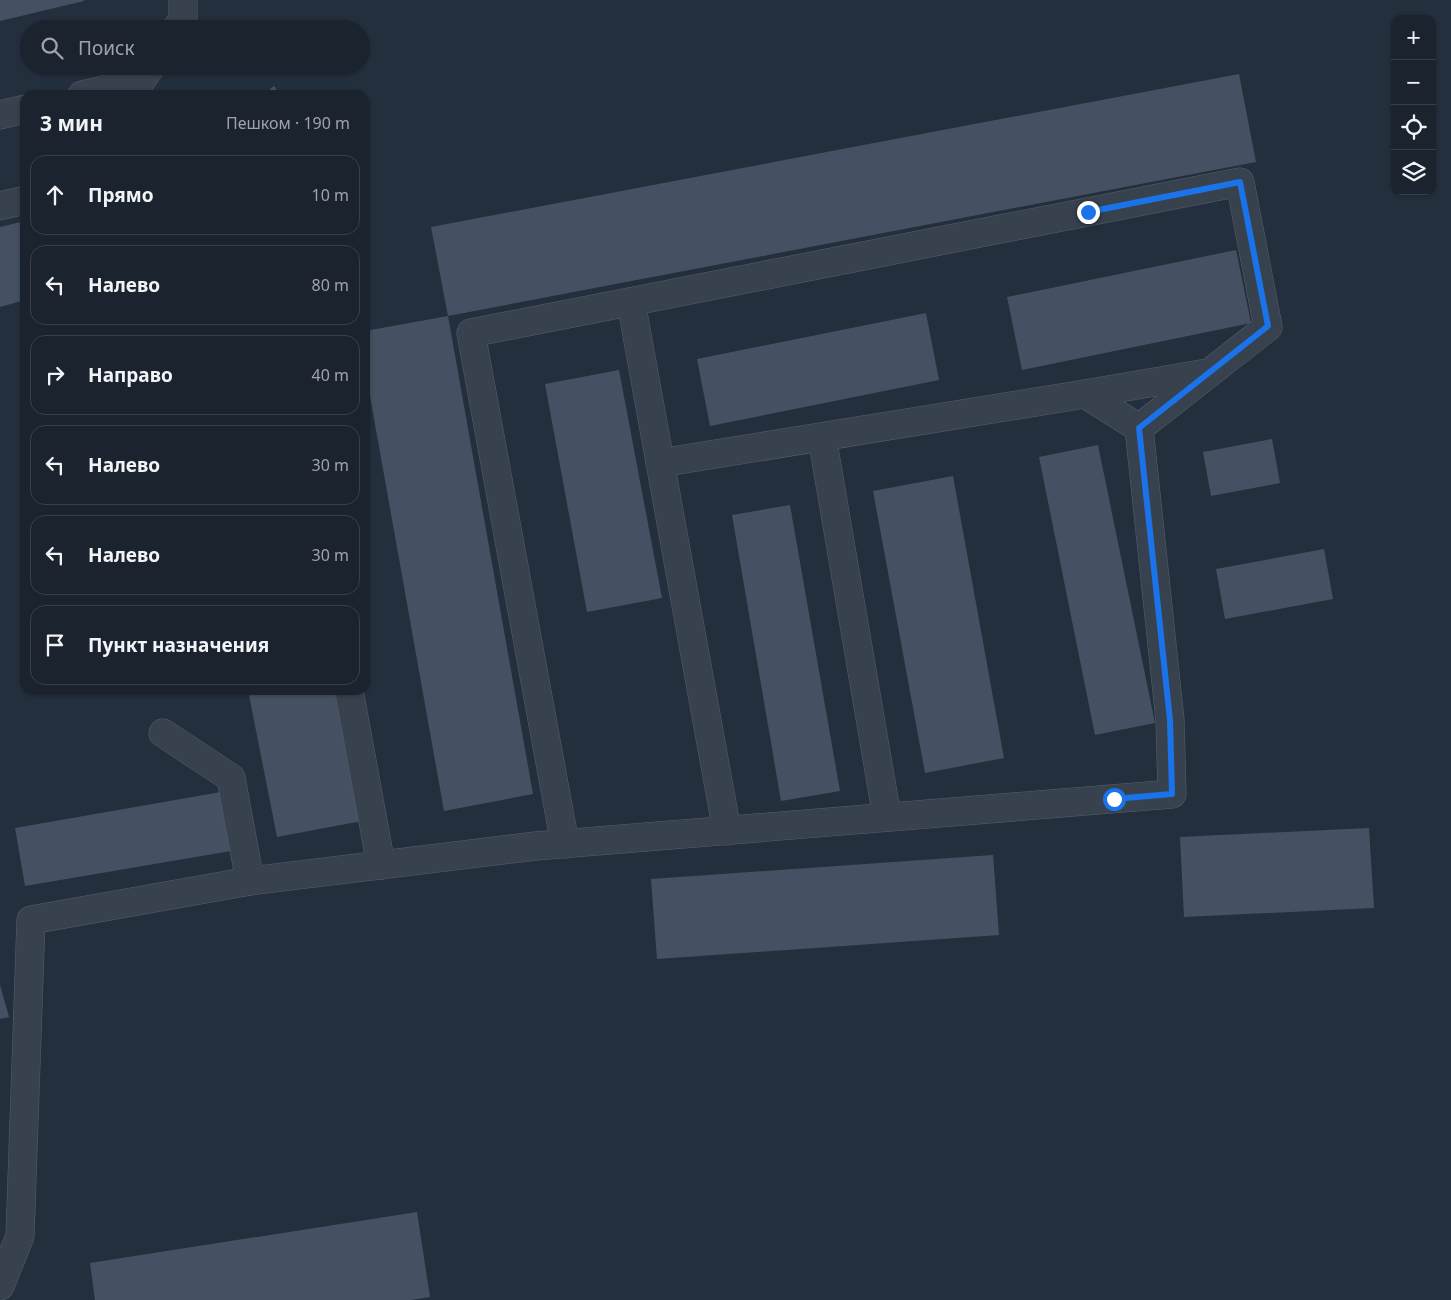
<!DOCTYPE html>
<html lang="ru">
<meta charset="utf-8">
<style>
body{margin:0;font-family:"Noto Sans",sans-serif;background:#282f3a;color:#f1f3f6}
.controls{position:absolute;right:15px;top:15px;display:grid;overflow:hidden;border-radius:10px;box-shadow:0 1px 4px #0004}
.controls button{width:45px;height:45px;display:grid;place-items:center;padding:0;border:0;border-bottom:1px solid #39404a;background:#1b232e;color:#f1f3f6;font:25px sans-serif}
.stop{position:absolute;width:15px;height:15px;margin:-11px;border:4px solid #1a73e8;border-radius:50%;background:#fff}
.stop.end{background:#1a73e8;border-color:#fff;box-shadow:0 1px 5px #0008}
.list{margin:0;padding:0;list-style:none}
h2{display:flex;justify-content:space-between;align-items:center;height:65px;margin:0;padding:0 20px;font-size:21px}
h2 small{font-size:16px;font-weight:400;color:#a0a4aa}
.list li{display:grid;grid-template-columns:32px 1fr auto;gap:15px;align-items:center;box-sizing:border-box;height:80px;margin:0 10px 10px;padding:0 10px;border:1px solid #39404a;border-radius:15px}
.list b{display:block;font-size:19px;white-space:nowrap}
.list em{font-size:16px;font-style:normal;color:#a0a4aa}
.icon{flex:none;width:28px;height:28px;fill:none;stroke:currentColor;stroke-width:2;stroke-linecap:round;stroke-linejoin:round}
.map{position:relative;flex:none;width:1451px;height:1300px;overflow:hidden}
.search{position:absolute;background:#1b232e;box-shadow:0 1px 4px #0004;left:20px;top:20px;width:350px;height:55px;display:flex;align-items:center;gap:12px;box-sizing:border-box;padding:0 18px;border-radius:28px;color:#a0a4aa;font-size:19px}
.panel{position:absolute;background:#1b232e;box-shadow:0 1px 4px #0004;left:20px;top:90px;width:350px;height:605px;border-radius:15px}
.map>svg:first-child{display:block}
.building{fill:#455162}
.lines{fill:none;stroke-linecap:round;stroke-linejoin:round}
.minor-casing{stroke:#565f6c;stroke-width:29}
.minor{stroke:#38414e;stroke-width:28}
.route{stroke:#1a73e8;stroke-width:6}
</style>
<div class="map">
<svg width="1451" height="1300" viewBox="0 0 1451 1300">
<rect width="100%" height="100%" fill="#242f3e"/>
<!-- building -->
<g class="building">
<path d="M 0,0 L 84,0 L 84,1 L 0,21 Z"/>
<path d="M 1239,74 L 1256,162 L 448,316 L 533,794 L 444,811 L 365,368 L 365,331 L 448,316 L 431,227 Z"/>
<path d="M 274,86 L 281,95 L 263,95 Z"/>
<path d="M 25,221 L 25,300 L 0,307 L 0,227 Z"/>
<path d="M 1236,250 L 1251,323 L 1022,370 L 1007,297 Z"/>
<path d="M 926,313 L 939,380 L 710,426 L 697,359 Z"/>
<path d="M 619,370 L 662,598 L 587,612 L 545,384 Z"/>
<path d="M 1272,439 L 1280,483 L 1211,496 L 1203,452 Z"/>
<path d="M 1098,445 L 1155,723 L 1095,735 L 1039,457 Z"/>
<path d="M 953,476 L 1004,758 L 925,773 L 873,491 Z"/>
<path d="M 790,505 L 840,791 L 781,801 L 732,515 Z"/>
<path d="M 1324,549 L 1333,599 L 1225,619 L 1216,569 Z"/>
<path d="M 248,690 L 336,690 L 362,821 L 277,837 Z"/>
<path d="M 221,792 L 231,851 L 25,886 L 15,828 Z"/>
<path d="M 1369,828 L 1374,908 L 1184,917 L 1180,837 Z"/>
<path d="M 993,855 L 999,935 L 657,959 L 651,879 Z"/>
<path d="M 0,985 L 9,1017 L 0,1019 Z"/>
<path d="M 417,1212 L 430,1297 L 411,1300 L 95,1300 L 90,1263 Z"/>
</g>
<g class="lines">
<!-- minor casing -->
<g class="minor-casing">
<g id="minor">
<path d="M 176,29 L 183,19 L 183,0"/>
<path d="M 82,95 L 141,81 L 151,66"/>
<path d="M 0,115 L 25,109"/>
<path d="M 0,206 L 25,200"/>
<path d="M 631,302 L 727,831"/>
<path d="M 1085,394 L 1207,373"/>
<path d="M 822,437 L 887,817"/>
<path d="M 660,463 L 1085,394 L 1139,428"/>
<path d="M 349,690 L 381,865"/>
<path d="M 163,733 L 231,778 L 250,881"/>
<path d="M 0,1286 L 20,1236 L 31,920 L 250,881 L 536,846 L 1172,794 L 1170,720 L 1139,428 L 1268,327 L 1240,182 L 471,333 L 565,844"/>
</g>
</g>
<!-- minor -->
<use href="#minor" class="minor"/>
</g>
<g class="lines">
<!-- route -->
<path class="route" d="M 1088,212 L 1240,182 L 1268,326 L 1139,428 L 1170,720 L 1172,794 L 1114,799"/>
</g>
</svg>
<div class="controls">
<button>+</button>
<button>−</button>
<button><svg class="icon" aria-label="locate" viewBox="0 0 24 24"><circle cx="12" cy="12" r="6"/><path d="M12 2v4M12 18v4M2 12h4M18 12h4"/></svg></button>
<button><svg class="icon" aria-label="layers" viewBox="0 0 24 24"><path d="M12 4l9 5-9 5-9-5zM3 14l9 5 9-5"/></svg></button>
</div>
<div class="stop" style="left:1114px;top:799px"></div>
<div class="stop end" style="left:1088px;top:212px"></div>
<div class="search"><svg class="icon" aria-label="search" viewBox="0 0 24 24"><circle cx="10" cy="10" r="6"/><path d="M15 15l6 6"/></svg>Поиск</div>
<section class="panel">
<h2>3 мин<small>Пешком · 190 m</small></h2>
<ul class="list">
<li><svg class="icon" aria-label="ahead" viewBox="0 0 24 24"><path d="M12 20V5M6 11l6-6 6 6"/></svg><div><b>Прямо</b></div><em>10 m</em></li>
<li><svg class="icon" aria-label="left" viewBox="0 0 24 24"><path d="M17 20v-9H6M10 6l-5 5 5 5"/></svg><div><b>Налево</b></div><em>80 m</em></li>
<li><svg class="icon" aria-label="right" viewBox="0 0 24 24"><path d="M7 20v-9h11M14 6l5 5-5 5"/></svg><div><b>Направо</b></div><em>40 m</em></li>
<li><svg class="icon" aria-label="left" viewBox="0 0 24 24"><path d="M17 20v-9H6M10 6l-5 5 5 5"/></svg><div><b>Налево</b></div><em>30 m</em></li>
<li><svg class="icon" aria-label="left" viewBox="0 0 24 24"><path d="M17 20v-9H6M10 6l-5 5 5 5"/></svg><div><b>Налево</b></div><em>30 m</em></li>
<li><svg class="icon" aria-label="arrive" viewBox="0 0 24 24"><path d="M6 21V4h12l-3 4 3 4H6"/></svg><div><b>Пункт назначения</b></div></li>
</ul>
</section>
</div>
